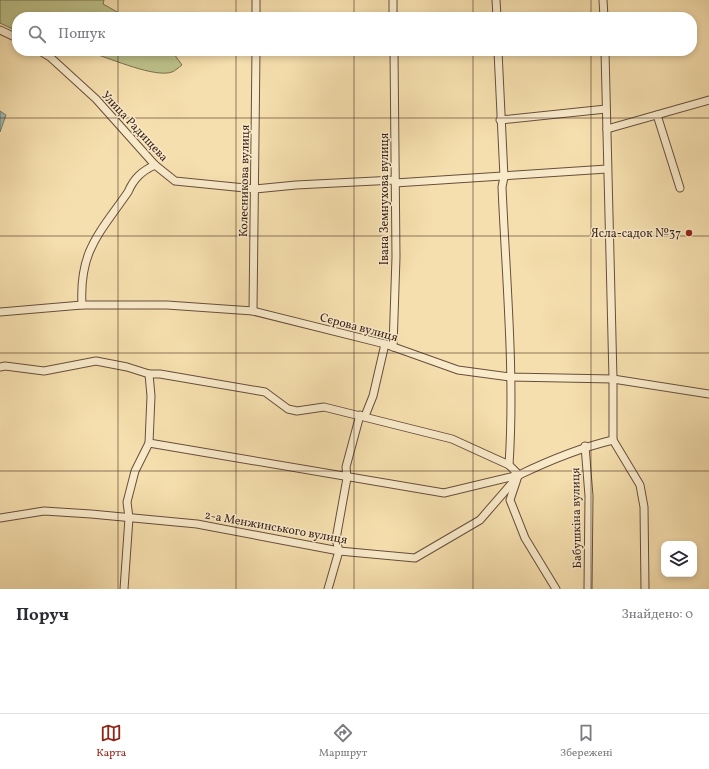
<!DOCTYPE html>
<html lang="uk">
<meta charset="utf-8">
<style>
body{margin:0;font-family:Vollkorn,serif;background:#f2f2f3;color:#2b2b33}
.controls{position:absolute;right:12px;bottom:12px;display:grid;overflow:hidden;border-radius:8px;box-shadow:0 2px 6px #0003}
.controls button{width:36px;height:36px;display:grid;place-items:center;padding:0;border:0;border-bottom:1px solid #e1e1e2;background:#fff;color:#2b2b33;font:20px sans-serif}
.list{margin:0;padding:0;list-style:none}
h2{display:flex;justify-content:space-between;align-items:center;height:52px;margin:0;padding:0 16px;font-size:17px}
h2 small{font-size:13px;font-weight:400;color:#7c7c81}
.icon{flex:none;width:22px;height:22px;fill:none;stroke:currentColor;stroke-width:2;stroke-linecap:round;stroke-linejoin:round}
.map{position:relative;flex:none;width:709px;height:589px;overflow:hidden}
.search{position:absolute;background:#fff;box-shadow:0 2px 6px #0003;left:12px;right:12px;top:12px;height:44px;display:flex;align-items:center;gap:10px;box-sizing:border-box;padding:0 14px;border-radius:16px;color:#7c7c81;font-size:15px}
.sheet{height:124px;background:#fff}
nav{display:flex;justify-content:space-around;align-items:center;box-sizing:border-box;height:56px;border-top:1px solid #e1e1e2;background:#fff;font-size:11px;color:#7c7c81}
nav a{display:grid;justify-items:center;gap:2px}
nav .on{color:#8f2418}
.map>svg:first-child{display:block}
.green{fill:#bdc18a;stroke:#7a7050}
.water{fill:#9ebbb2;stroke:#757c74}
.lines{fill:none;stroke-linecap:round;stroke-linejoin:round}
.minor-casing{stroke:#674e3c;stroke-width:9}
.minor{stroke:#f9eaca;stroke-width:7}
.grid{fill:none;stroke:#371e16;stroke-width:1;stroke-opacity:0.55}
.poi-dot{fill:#8f2418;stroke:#f9eaca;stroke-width:1.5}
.labels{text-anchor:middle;stroke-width:3;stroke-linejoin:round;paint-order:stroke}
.street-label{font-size:12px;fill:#371e16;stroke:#f9eaca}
.poi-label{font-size:12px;fill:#371e16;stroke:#f9eaca;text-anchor:end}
</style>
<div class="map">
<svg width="709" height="589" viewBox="0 0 709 589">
<rect width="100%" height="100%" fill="#f6dfae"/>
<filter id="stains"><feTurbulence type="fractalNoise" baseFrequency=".005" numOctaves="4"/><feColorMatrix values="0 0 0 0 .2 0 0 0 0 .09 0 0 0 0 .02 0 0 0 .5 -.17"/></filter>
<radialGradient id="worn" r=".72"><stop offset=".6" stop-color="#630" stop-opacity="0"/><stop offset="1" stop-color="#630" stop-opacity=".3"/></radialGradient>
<!-- green -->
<g class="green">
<path d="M 0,0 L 104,0 L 103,4 L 126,17 L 17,17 L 17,31 L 0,23 Z"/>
<path d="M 96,51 L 169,51 L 174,54 L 182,65 C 179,67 175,71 172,72 C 155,78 112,59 95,54 Z"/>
</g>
<!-- water -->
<path class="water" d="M 0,111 L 6,115 L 0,132 Z"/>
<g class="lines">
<!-- minor casing -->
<g class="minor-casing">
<g id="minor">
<path d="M 393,0 L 393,17"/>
<path d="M 496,0 L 497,17"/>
<path d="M 603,0 L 604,17"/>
<path d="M 256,17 L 256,0"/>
<path d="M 0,30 L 17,38"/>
<path d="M 40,51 L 50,57 L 96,99 L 155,165 L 175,181 L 255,189 L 296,185 L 395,180"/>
<path d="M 498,51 L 504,177 L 502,187 C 506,279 515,373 509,465"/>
<path d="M 657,115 L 680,188"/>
<path d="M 500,120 L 606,109"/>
<path d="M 607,129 L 709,100"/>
<path d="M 395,183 L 607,169"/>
<path d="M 82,305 C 79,251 99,234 128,192 C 134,178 142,171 155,165"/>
<path d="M 253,311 L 256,51"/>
<path d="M 0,312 L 82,305 L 167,305 L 253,311 L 385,344 L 458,370 L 510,377 L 613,379 L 709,394"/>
<path d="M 393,347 L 396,257 L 394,51"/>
<path d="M 0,367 L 5,366 L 44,371 L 96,361 L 127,367 L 149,374 L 160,374 L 265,392 L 288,409 L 297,411 L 324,407 L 452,439 L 509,465 L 519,475 C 550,460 579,448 613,440 L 613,379 L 605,51"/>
<path d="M 365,416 L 373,396 L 385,344"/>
<path d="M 613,440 L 640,485 L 644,507 L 645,589"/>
<path d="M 149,443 L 444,493 L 519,475"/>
<path d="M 585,446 L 589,496 L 588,589"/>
<path d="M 517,479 L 510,500 L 525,538 L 556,589"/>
<path d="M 0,518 L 44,511 L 91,514 L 197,524 L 339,551 L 415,558 L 480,520 L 519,475"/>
<path d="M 124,589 L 129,518 L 127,502 L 135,471 L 149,443 L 151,396 L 149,374"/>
<path d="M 328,589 L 339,551 L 336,539 L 347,478 L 346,467 L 360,415"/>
</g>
</g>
<!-- minor -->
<use href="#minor" class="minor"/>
</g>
<!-- grid -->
<path class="grid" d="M 118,0 L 118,17M 236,0 L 236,17M 354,0 L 354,17M 473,0 L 473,17M 591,0 L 591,17M 118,51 L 118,589M 236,51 L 236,589M 354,51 L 354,589M 473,51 L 473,589M 591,51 L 591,589M 0,118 L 709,118M 0,236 L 709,236M 0,353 L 709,353M 0,471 L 709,471"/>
<!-- markers -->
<circle class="poi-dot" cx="689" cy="233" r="4"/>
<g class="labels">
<!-- street labels -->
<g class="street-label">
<text transform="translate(135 126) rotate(47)" y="4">Улица Радищева</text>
<text transform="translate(244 181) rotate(-89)" y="4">Колесникова вулиця</text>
<text transform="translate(384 199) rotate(-90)" y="4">Івана Земнухова вулиця</text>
<text transform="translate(359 327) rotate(15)" y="4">Сєрова вулиця</text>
<text transform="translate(576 518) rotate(-91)" y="4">Бабушкіна вулиця</text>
<text transform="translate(276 527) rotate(10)" y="4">2-а Менжинського вулиця</text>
</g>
<!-- poi labels -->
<g class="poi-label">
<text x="681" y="237">Ясла-садок №37</text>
</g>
</g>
<rect width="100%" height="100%" filter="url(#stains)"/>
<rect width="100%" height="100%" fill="url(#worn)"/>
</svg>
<div class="controls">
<button><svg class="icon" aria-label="layers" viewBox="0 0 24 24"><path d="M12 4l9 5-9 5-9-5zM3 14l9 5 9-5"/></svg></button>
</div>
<div class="search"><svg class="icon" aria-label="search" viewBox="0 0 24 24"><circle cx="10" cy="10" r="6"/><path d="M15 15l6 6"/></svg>Пошук</div>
</div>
<section class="sheet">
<h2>Поруч<small>Знайдено: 0</small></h2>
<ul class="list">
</ul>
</section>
<nav>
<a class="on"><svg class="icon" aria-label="map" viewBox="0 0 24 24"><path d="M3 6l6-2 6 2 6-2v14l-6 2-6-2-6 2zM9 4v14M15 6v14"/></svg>Карта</a>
<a><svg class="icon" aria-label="directions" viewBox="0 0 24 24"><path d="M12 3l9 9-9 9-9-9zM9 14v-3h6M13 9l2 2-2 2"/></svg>Маршрут</a>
<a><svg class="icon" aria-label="saved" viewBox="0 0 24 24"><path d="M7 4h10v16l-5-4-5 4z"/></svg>Збережені</a>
</nav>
